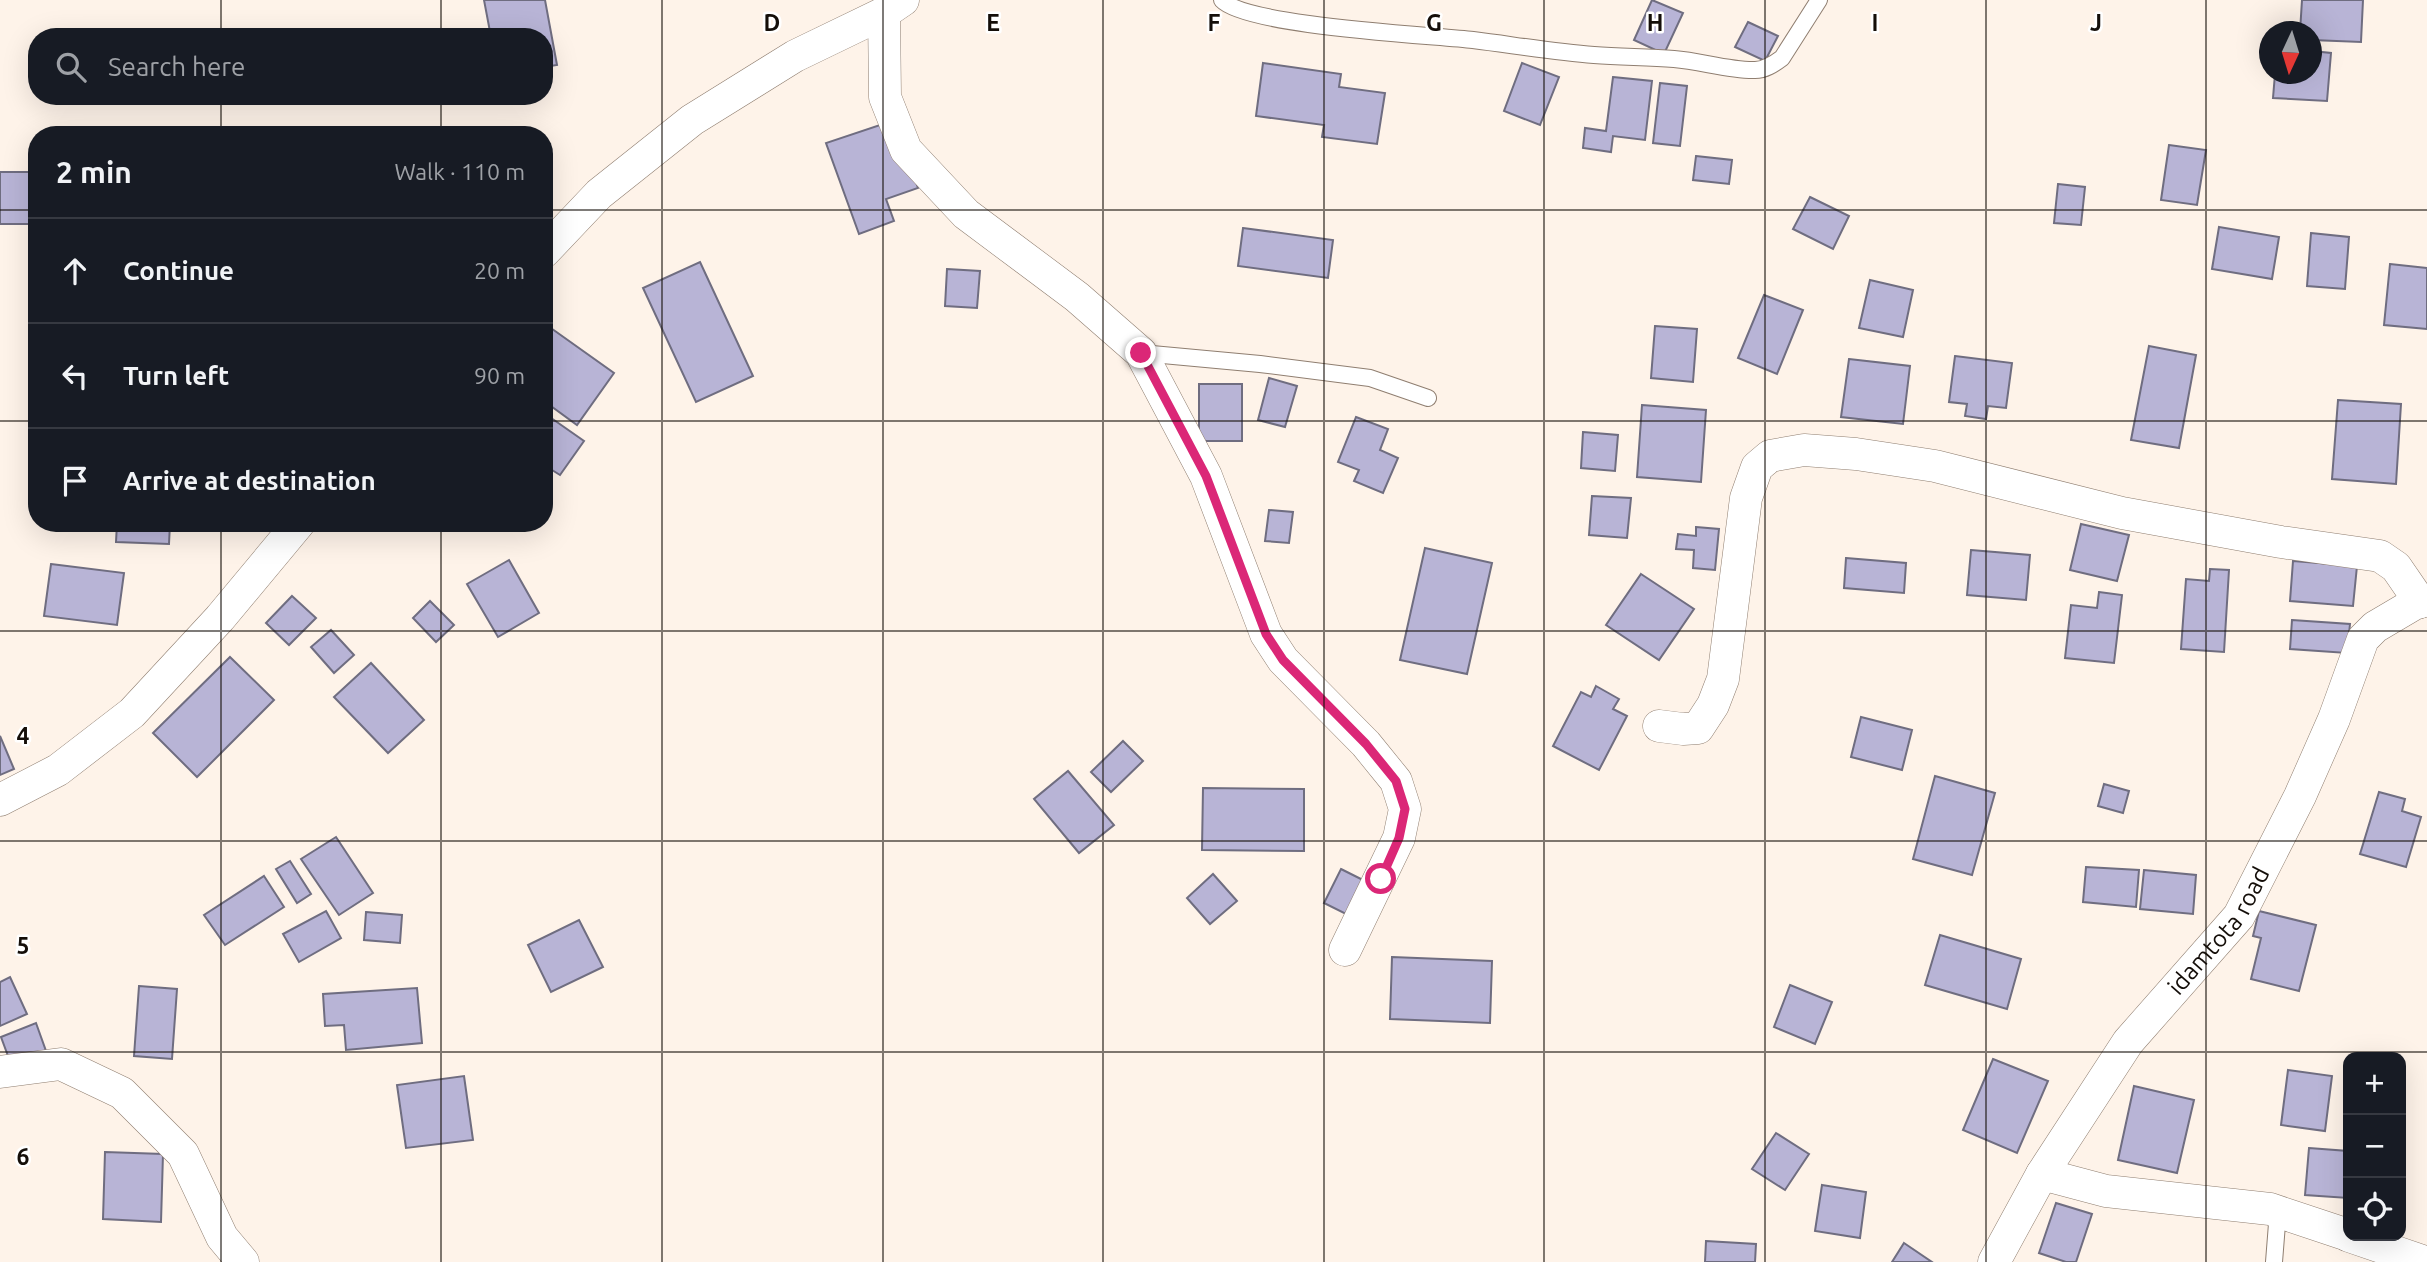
<!DOCTYPE html>
<meta charset="utf-8">
<style>
body{margin:0;font-family:Ubuntu,sans-serif;background:#242831;color:#f1f3f6}
.controls{position:absolute;right:21px;bottom:21px;display:grid;overflow:hidden;border-radius:14px;box-shadow:0 7px 28px #0002}
.controls button{width:63px;height:63px;display:grid;place-items:center;padding:0;border:0;border-bottom:2px solid #363941;background:#171b24;color:#f1f3f6;font:35px sans-serif}
.compass{position:absolute;left:2259px;top:21px;width:63px;height:63px;border-radius:50%;background:#171b24;box-shadow:0 7px 28px #0002;rotate:184deg}
.stop{position:absolute;width:21px;height:21px;margin:-16px;border:5px solid #db2777;border-radius:50%;background:#fff}
.stop.end{background:#db2777;border-color:#fff;box-shadow:0 2px 7px #0008}
.list{margin:0;padding:0;list-style:none}
h2{display:flex;justify-content:space-between;align-items:center;height:91px;margin:0;padding:0 28px;font-size:30px}
h2 small{font-size:23px;font-weight:400;color:#9ea1a6}
.list li{display:grid;grid-template-columns:46px 1fr auto;gap:21px;align-items:center;box-sizing:border-box;height:105px;padding:0 28px;border-top:2px solid #363941}
.list b{display:block;font-size:26px;white-space:nowrap}
.list em{font-size:23px;font-style:normal;color:#9ea1a6}
.icon{flex:none;width:38px;height:38px;fill:none;stroke:currentColor;stroke-width:2;stroke-linecap:round;stroke-linejoin:round}
.map{position:relative;flex:none;width:2427px;height:1262px;overflow:hidden}
.search{position:absolute;background:#171b24;box-shadow:0 7px 28px #0002;left:28px;top:28px;width:525px;height:77px;display:flex;align-items:center;gap:18px;box-sizing:border-box;padding:0 24px;border-radius:28px;color:#9ea1a6;font-size:26px}
.panel{position:absolute;background:#171b24;box-shadow:0 7px 28px #0002;left:28px;top:126px;width:525px;height:406px;border-radius:28px}
.map>svg:first-child{display:block}
.building{fill:#b8b4d6;stroke:#6f6d80;stroke-width:2}
.lines{fill:none;stroke-linecap:round;stroke-linejoin:round}
.service-casing{stroke:#8f7e70;stroke-width:18}
.minor-casing{stroke:#8f7e70;stroke-width:33}
.service{stroke:#fff;stroke-width:16}
.minor{stroke:#fff;stroke-width:32}
.route{stroke:#db2777;stroke-width:9}
.grid{fill:none;stroke:#140e09;stroke-width:2;stroke-opacity:0.55}
.labels{text-anchor:middle;stroke-width:5;stroke-linejoin:round;paint-order:stroke}
.street-label{font-size:24px;fill:#140e09;stroke:#fff}
.grid-label{font-size:23px;text-anchor:middle;font-weight:bold;fill:#140e09;stroke:#fff;stroke-width:5;stroke-linejoin:round;paint-order:stroke}
</style>
<div class="map">
<svg width="2427" height="1262" viewBox="0 0 2427 1262">
<rect width="100%" height="100%" fill="#fef3e9"/>
<!-- building -->
<g class="building">
<path d="M 484,0 L 545,0 L 557,65 L 544,67 L 544,37 L 491,37 Z"/>
<path d="M 1652,0 L 1683,13 L 1664,54 L 1634,40 Z"/>
<path d="M 2302,0 L 2363,0 L 2361,42 L 2312,40 L 2312,32 L 2300,32 Z"/>
<path d="M 1748,22 L 1778,36 L 1765,61 L 1735,47 Z"/>
<path d="M 2312,51 L 2331,53 L 2327,101 L 2273,98 L 2275,74 L 2312,74 Z"/>
<path d="M 1263,63 L 1341,74 L 1339,87 L 1385,93 L 1377,144 L 1322,137 L 1324,125 L 1256,116 Z"/>
<path d="M 1522,63 L 1559,77 L 1540,125 L 1504,111 Z"/>
<path d="M 1613,77 L 1652,81 L 1645,140 L 1613,136 L 1611,152 L 1583,148 L 1585,128 L 1606,131 Z"/>
<path d="M 1660,83 L 1687,86 L 1680,146 L 1653,143 Z"/>
<path d="M 895,120 L 918,188 L 886,199 L 894,221 L 859,234 L 826,143 Z"/>
<path d="M 2169,145 L 2206,150 L 2197,205 L 2161,200 Z"/>
<path d="M 1696,156 L 1732,160 L 1729,184 L 1693,180 Z"/>
<rect x="0" y="172" width="37" height="52"/>
<path d="M 2058,184 L 2085,187 L 2081,225 L 2054,223 Z"/>
<path d="M 1810,197 L 1849,216 L 1833,249 L 1793,229 Z"/>
<path d="M 2219,227 L 2279,237 L 2272,279 L 2212,269 Z"/>
<path d="M 1243,228 L 1333,240 L 1328,278 L 1238,266 Z"/>
<path d="M 2311,233 L 2349,237 L 2345,289 L 2307,286 Z"/>
<path d="M 700,262 L 753,376 L 696,402 L 643,288 Z"/>
<path d="M 2390,264 L 2427,268 L 2427,329 L 2384,325 Z"/>
<path d="M 947,269 L 980,271 L 977,308 L 945,306 Z"/>
<path d="M 1870,280 L 1913,290 L 1903,337 L 1859,328 Z"/>
<path d="M 1764,295 L 1803,310 L 1777,374 L 1738,358 Z"/>
<path d="M 548,326 L 614,373 L 577,425 L 544,401 L 544,331 Z"/>
<path d="M 1655,326 L 1697,329 L 1693,382 L 1651,378 Z"/>
<path d="M 2149,346 L 2196,355 L 2179,448 L 2131,440 Z"/>
<path d="M 1955,356 L 2012,363 L 2006,408 L 1988,406 L 1986,419 L 1965,416 L 1967,404 L 1949,402 Z"/>
<path d="M 1849,359 L 1910,366 L 1903,424 L 1841,417 Z"/>
<path d="M 1269,378 L 1297,386 L 1285,427 L 1258,420 Z"/>
<rect x="1199" y="384" width="43" height="57"/>
<path d="M 2338,400 L 2401,404 L 2396,484 L 2332,479 Z"/>
<path d="M 1642,405 L 1706,410 L 1701,482 L 1637,477 Z"/>
<path d="M 544,413 L 584,441 L 560,475 L 544,465 Z"/>
<path d="M 1356,417 L 1388,429 L 1380,450 L 1398,458 L 1383,493 L 1354,481 L 1359,470 L 1338,462 Z"/>
<path d="M 1583,432 L 1618,435 L 1615,471 L 1581,468 Z"/>
<path d="M 1592,496 L 1631,498 L 1627,538 L 1589,535 Z"/>
<path d="M 1269,510 L 1293,512 L 1289,543 L 1265,541 Z"/>
<path d="M 117,523 L 170,523 L 169,544 L 116,542 Z"/>
<path d="M 2081,524 L 2129,535 L 2117,581 L 2070,570 Z"/>
<path d="M 1696,527 L 1719,529 L 1715,570 L 1693,568 L 1694,550 L 1676,549 L 1678,534 L 1696,536 Z"/>
<path d="M 1425,548 L 1492,563 L 1467,674 L 1400,660 Z"/>
<path d="M 1971,550 L 2030,555 L 2026,600 L 1967,595 Z"/>
<path d="M 1846,558 L 1906,563 L 1904,593 L 1844,588 Z"/>
<path d="M 509,560 L 539,613 L 498,637 L 467,584 Z"/>
<path d="M 2293,561 L 2357,566 L 2353,606 L 2290,601 Z"/>
<path d="M 51,564 L 124,573 L 117,625 L 44,616 Z"/>
<path d="M 2210,569 L 2229,570 L 2224,652 L 2181,649 L 2186,579 L 2209,581 Z"/>
<path d="M 1641,574 L 1694,609 L 1659,660 L 1606,625 Z"/>
<path d="M 2099,592 L 2122,595 L 2114,663 L 2065,658 L 2071,605 L 2097,608 Z"/>
<path d="M 292,596 L 316,618 L 289,645 L 266,623 Z"/>
<path d="M 430,601 L 454,625 L 436,642 L 413,618 Z"/>
<path d="M 2292,620 L 2350,624 L 2347,653 L 2290,649 Z"/>
<path d="M 331,630 L 354,655 L 334,673 L 311,647 Z"/>
<path d="M 230,657 L 274,700 L 197,777 L 153,733 Z"/>
<path d="M 371,663 L 424,720 L 388,753 L 334,697 Z"/>
<path d="M 1596,686 L 1619,699 L 1613,709 L 1627,716 L 1599,770 L 1553,746 L 1581,692 L 1591,697 Z"/>
<path d="M 1861,717 L 1912,730 L 1902,770 L 1851,757 Z"/>
<path d="M 0,736 L 14,769 L 0,775 Z"/>
<path d="M 1123,741 L 1143,761 L 1111,792 L 1091,772 Z"/>
<path d="M 1068,771 L 1114,825 L 1079,853 L 1034,799 Z"/>
<path d="M 1935,776 L 1995,793 L 1972,875 L 1913,859 Z"/>
<path d="M 2104,784 L 2129,791 L 2123,813 L 2098,806 Z"/>
<path d="M 1203,788 L 1304,789 L 1304,851 L 1202,850 Z"/>
<path d="M 2379,792 L 2405,799 L 2402,811 L 2421,817 L 2406,867 L 2360,854 Z"/>
<path d="M 336,837 L 373,893 L 339,915 L 301,859 Z"/>
<path d="M 290,861 L 311,894 L 297,903 L 276,869 Z"/>
<path d="M 2086,867 L 2139,870 L 2136,907 L 2083,902 Z"/>
<path d="M 1341,869 L 1365,881 L 1348,915 L 1324,903 Z"/>
<path d="M 2144,870 L 2196,875 L 2193,914 L 2140,909 Z"/>
<path d="M 1213,874 L 1237,901 L 1210,924 L 1187,898 Z"/>
<path d="M 264,876 L 284,907 L 225,945 L 204,915 Z"/>
<path d="M 326,911 L 341,938 L 299,962 L 283,934 Z"/>
<path d="M 2259,911 L 2316,925 L 2299,991 L 2251,979 L 2261,938 L 2253,936 Z"/>
<path d="M 366,912 L 402,915 L 400,943 L 364,940 Z"/>
<path d="M 579,920 L 603,967 L 551,992 L 528,945 Z"/>
<path d="M 1940,935 L 2021,959 L 2007,1009 L 1925,985 Z"/>
<path d="M 1392,957 L 1492,961 L 1490,1023 L 1390,1019 Z"/>
<path d="M 10,977 L 27,1014 L 0,1026 L 0,982 Z"/>
<path d="M 1790,985 L 1832,1002 L 1815,1044 L 1774,1027 Z"/>
<path d="M 139,986 L 177,989 L 172,1059 L 134,1056 Z"/>
<path d="M 417,988 L 422,1043 L 346,1050 L 344,1025 L 325,1026 L 323,994 Z"/>
<path d="M 36,1023 L 46,1051 L 11,1064 L 1,1037 Z"/>
<path d="M 1993,1059 L 2048,1081 L 2017,1153 L 1963,1130 Z"/>
<path d="M 2288,1070 L 2332,1076 L 2325,1131 L 2281,1125 Z"/>
<path d="M 464,1076 L 473,1140 L 406,1148 L 397,1085 Z"/>
<path d="M 2134,1086 L 2194,1100 L 2177,1173 L 2118,1160 Z"/>
<path d="M 1776,1133 L 1809,1154 L 1785,1190 L 1752,1169 Z"/>
<path d="M 2309,1148 L 2348,1151 L 2348,1198 L 2305,1195 Z"/>
<path d="M 105,1152 L 163,1154 L 161,1222 L 103,1219 Z"/>
<path d="M 1822,1185 L 1866,1192 L 1860,1238 L 1815,1231 Z"/>
<path d="M 2056,1203 L 2092,1214 L 2076,1262 L 2066,1262 L 2039,1253 Z"/>
<path d="M 1706,1241 L 1756,1244 L 1755,1262 L 1705,1262 Z"/>
<path d="M 1904,1243 L 1932,1262 L 1892,1262 Z"/>
</g>
<g class="lines">
<!-- service casing -->
<g class="service-casing">
<g id="service">
<path d="M 1222,0 C 1246,26 1429,35 1473,40 C 1513,45 1554,52 1594,55 C 1621,57 1648,57 1674,59 C 1701,61 1726,70 1753,70 C 1764,71 1774,64 1782,58 L 1819,0"/>
<path d="M 1141,353 L 1260,364 L 1370,378 L 1428,398"/>
<path d="M 2274,1262 L 2278,1211"/>
</g>
</g>
<!-- minor casing -->
<g class="minor-casing">
<g id="minor">
<path d="M 884,13 L 885,97 L 906,150 L 966,214 L 1077,297 L 1141,353 L 1206,476 L 1266,634 L 1283,660 L 1366,744 L 1396,781 L 1405,809 L 1399,838 L 1345,950"/>
<path d="M 544,252 L 599,194 L 692,120 L 795,56 L 884,13 L 903,0"/>
<path d="M 1659,726 L 1683,729 L 1698,728 L 1713,705 L 1723,679 L 1746,498 L 1757,467 L 1770,456 L 1804,450 L 1856,454 L 1935,466 L 2122,513 L 2281,542 L 2380,556 L 2396,567 L 2420,602"/>
<path d="M 0,800 L 58,770 L 132,713 L 220,618 L 299,523"/>
<path d="M 0,1072 L 61,1064 L 122,1093 L 183,1154 L 222,1237 L 243,1262"/>
<path d="M 2042,1174 L 2106,1191 L 2270,1209 L 2348,1235"/>
<path d="M 2349,1236 L 2425,1262"/>
<path id="s1" d="M 1994,1262 L 2042,1174 L 2128,1042 L 2239,916 L 2300,796 L 2334,719 L 2363,639 L 2375,627 L 2414,604 L 2427,600"/>
</g>
</g>
<!-- service -->
<use href="#service" class="service"/>
<!-- minor -->
<use href="#minor" class="minor"/>
</g>
<g class="lines">
<!-- route -->
<path class="route" d="M 1141,353 L 1206,476 L 1266,634 L 1283,660 L 1366,744 L 1396,781 L 1405,809 L 1399,838 L 1381,879"/>
</g>
<!-- grid -->
<path class="grid" d="M 221,0 L 221,37M 441,0 L 441,37M 662,0 L 662,1262M 883,0 L 883,1262M 1103,0 L 1103,1262M 1324,0 L 1324,1262M 1544,0 L 1544,1262M 1765,0 L 1765,1262M 1986,0 L 1986,1262M 2206,0 L 2206,1262M 221,96 L 221,135M 441,96 L 441,135M 0,210 L 37,210M 544,210 L 2427,210M 0,421 L 37,421M 544,421 L 2427,421M 221,523 L 221,1262M 441,523 L 441,1262M 0,631 L 2427,631M 0,841 L 2427,841M 0,1052 L 2427,1052"/>
<g class="labels">
<!-- street labels -->
<g class="street-label">
<text dy="8" stroke="none"><textPath href="#s1" startOffset="402">idamtota road</textPath></text>
</g>
</g>
<g class="grid-label">
<text x="772" y="31">D</text>
<text x="993" y="31">E</text>
<text x="1214" y="31">F</text>
<text x="1434" y="31">G</text>
<text x="1655" y="31">H</text>
<text x="1875" y="31">I</text>
<text x="2096" y="31">J</text>
<text x="23" y="744">4</text>
<text x="23" y="954">5</text>
<text x="23" y="1165">6</text>
</g>
</svg>
<div class="controls">
<button>+</button>
<button>−</button>
<button><svg class="icon" aria-label="locate" viewBox="0 0 24 24"><circle cx="12" cy="12" r="6"/><path d="M12 2v4M12 18v4M2 12h4M18 12h4"/></svg></button>
</div>
<svg class="compass" viewBox="-18 -18 36 36"><path d="M0-13l5 13h-10z" fill="#e53935"/><path d="M0 13l5-13h-10z" fill="#9ea1a6"/></svg>
<div class="stop" style="left:1381px;top:879px"></div>
<div class="stop end" style="left:1141px;top:353px"></div>
<div class="search"><svg class="icon" aria-label="search" viewBox="0 0 24 24"><circle cx="10" cy="10" r="6"/><path d="M15 15l6 6"/></svg>Search here</div>
<section class="panel">
<h2>2 min<small>Walk · 110 m</small></h2>
<ul class="list">
<li><svg class="icon" aria-label="ahead" viewBox="0 0 24 24"><path d="M12 20V5M6 11l6-6 6 6"/></svg><div><b>Continue</b></div><em>20 m</em></li>
<li><svg class="icon" aria-label="left" viewBox="0 0 24 24"><path d="M17 20v-9H6M10 6l-5 5 5 5"/></svg><div><b>Turn left</b></div><em>90 m</em></li>
<li><svg class="icon" aria-label="arrive" viewBox="0 0 24 24"><path d="M6 21V4h12l-3 4 3 4H6"/></svg><div><b>Arrive at destination</b></div></li>
</ul>
</section>
</div>
